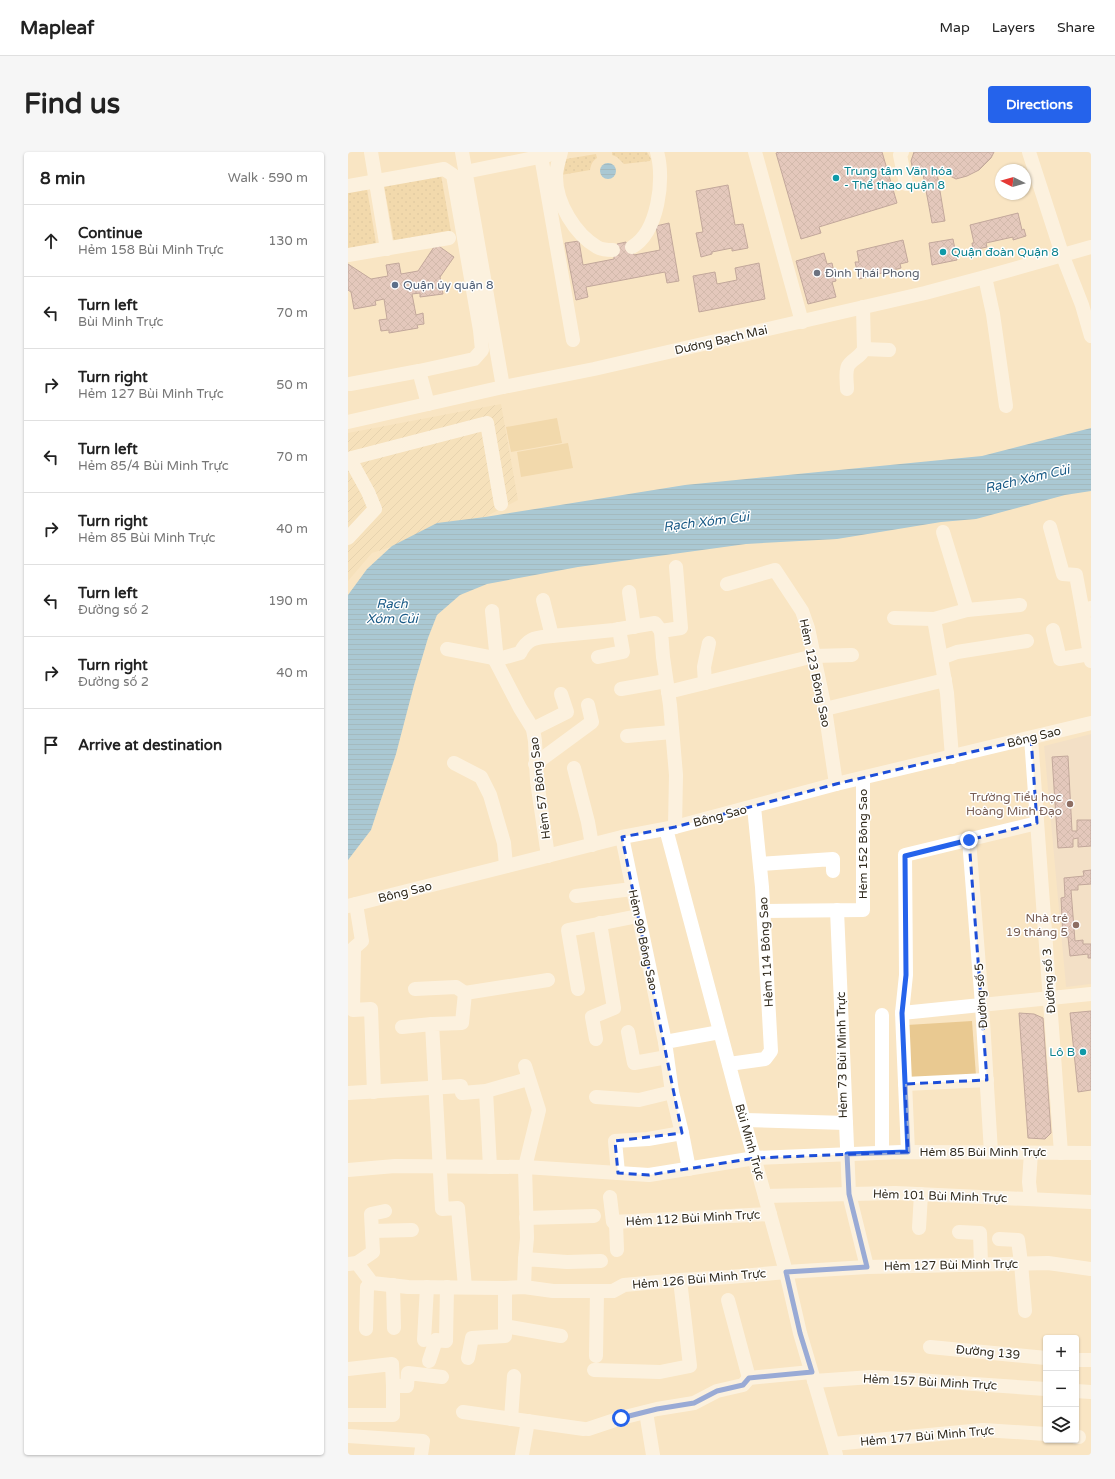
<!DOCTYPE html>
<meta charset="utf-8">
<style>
body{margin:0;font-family:"Varela Round",sans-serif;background:#f6f6f6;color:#222}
.controls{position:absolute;right:12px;bottom:12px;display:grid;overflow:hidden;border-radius:4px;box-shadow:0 1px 3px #0004}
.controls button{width:36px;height:36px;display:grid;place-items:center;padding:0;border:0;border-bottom:1px solid #e0e0e0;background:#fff;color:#222;font:20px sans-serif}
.compass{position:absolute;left:647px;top:12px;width:36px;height:36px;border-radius:50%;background:#fff;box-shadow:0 1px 3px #0004;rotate:276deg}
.stop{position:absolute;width:12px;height:12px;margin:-9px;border:3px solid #2563eb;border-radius:50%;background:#fff}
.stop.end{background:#2563eb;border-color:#fff;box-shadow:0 1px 4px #0008}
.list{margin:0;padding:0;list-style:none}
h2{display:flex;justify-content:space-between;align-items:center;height:52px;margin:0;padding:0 16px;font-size:17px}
h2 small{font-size:13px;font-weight:400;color:#767676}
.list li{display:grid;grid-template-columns:26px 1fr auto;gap:12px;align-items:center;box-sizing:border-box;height:72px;padding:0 16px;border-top:1px solid #e0e0e0}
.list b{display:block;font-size:15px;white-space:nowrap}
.list p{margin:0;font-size:13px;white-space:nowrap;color:#767676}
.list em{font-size:13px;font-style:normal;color:#767676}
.icon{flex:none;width:22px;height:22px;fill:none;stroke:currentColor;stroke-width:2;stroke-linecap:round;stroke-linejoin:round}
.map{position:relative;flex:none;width:743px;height:1303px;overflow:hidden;border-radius:4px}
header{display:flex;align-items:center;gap:24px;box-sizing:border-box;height:56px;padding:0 20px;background:#fff;border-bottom:1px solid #e0e0e0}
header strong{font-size:19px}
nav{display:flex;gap:22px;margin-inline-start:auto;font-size:14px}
.intro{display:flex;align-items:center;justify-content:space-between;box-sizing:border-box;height:96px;padding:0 24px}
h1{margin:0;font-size:28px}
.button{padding:10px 18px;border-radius:4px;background:#2563eb;color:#fff;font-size:14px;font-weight:700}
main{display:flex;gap:24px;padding:0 24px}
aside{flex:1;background:#fff;border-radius:4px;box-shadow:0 1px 3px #0004}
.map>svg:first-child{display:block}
.industrial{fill:url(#industrial-furrows)}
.education{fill:#ecdac9}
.grass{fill:url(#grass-dots)}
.park{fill:#e9c991}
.water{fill:url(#water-rules)}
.building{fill:url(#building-cross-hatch);stroke:#7f5c6b}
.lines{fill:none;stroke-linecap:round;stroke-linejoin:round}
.minor{stroke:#fff;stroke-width:14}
.route{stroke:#2563eb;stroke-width:5}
.marked{fill:none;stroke:#1d4ed8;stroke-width:3;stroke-dasharray:8 5;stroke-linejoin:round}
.culture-dot{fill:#0f9aa8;stroke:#fff;stroke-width:1.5}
.worship-dot{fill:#6b7280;stroke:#fff;stroke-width:1.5}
.service-dot{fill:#5c6f8a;stroke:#fff;stroke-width:1.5}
.education-dot{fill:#8d6e63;stroke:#fff;stroke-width:1.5}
.labels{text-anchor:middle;stroke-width:3;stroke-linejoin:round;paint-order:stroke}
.culture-label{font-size:12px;fill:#0d838f;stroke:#fff;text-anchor:start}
.worship-label{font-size:12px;fill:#5b616d;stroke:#fff;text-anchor:start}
.service-label{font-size:12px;fill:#4e5e75;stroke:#fff;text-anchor:start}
.street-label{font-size:12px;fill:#322b1e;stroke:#fff}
.education-label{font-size:12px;fill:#785e54;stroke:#fff;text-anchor:end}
.water-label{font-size:13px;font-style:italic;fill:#195a86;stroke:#fff}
</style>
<header>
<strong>Mapleaf</strong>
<nav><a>Map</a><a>Layers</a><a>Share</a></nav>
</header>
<div class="intro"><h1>Find us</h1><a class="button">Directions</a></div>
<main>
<aside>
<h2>8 min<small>Walk · 590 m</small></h2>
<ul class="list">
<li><svg class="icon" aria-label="ahead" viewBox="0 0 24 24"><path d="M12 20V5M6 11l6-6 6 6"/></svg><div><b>Continue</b><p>Hẻm 158 Bùi Minh Trực</p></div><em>130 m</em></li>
<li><svg class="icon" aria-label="left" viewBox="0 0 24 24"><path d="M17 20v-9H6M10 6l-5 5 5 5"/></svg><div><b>Turn left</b><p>Bùi Minh Trực</p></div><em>70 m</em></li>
<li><svg class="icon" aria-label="right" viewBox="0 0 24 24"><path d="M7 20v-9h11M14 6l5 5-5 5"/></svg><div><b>Turn right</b><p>Hẻm 127 Bùi Minh Trực</p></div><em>50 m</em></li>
<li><svg class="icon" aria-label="left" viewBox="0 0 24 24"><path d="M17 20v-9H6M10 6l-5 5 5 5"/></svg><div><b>Turn left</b><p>Hẻm 85/4 Bùi Minh Trực</p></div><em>70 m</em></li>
<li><svg class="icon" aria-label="right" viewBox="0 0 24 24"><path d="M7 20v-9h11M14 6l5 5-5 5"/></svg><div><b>Turn right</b><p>Hẻm 85 Bùi Minh Trực</p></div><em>40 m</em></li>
<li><svg class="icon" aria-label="left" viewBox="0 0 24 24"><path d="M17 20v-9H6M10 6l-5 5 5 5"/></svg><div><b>Turn left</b><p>Đường số 2</p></div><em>190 m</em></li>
<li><svg class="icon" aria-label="right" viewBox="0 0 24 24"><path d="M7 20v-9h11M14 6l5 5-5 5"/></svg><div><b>Turn right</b><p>Đường số 2</p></div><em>40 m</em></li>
<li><svg class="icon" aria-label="arrive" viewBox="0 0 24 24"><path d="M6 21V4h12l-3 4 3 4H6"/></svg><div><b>Arrive at destination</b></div></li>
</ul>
</aside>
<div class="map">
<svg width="743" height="1303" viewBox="0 0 743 1303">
<defs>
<pattern id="industrial-furrows" width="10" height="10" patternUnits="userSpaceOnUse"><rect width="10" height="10" fill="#f2dbb1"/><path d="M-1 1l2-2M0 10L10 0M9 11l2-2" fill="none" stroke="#d0bc98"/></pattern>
<pattern id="grass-dots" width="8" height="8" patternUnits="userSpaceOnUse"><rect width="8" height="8" fill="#e9c991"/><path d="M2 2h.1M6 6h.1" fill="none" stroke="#c8ad7d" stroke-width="1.8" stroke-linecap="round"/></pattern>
<pattern id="water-rules" width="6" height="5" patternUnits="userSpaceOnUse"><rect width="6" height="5" fill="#49a4e6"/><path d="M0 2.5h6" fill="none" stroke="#3d86ba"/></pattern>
<pattern id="building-cross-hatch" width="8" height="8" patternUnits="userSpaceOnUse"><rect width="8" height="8" fill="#caa4b3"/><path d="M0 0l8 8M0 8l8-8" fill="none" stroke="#a58691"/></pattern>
</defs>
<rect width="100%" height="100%" fill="#f9e5c3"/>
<!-- industrial -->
<path class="industrial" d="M 153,252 L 170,348 L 137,365 L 24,401 L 0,429 L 0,281 Z"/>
<!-- education -->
<path class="education" d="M 743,582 L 743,832 L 718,835 L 696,594 Z"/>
<!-- grass -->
<g class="grass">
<path d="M 264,0 L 299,0 L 303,7 L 302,9 L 276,12 L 269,5 L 264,3 Z"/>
<path d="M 248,2 L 249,6 C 244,9 243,13 242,18 L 213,23 L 218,7 Z"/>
<path d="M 93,23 L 103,80 L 46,90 L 36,33 Z"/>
<path d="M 19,37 L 28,91 L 0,96 L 0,40 Z"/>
</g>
<!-- park -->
<g class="park">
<path d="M 209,266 L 214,291 L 163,300 L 158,275 Z"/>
<path d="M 220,291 L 225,316 L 173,325 L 169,300 Z"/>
<path d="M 624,869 L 628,924 L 562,928 L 559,873 Z"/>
</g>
<!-- water -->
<g class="water">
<circle cx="260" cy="19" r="8"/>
<path d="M 743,276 L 743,339 L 717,343 L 628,367 L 593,370 L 489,387 L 398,392 L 230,415 L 139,432 L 112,443 L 89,463 L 80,486 L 66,533 L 48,602 L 23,678 L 0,708 L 0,443 L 19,417 L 44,394 L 89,371 L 137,365 L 337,333 L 634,304 Z"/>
</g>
<!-- building -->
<g class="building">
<path d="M 431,0 L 534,0 L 549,51 L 471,75 L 473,81 L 453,87 L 428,1 Z"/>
<path d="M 566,0 L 646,0 L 643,6 L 631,18 L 619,24 L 608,27 L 602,24 L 601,18 L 589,21 L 597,69 L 584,71 L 575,22 L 566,24 L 563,9 Z"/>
<path d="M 380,33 L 387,73 L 395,72 L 400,96 L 384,99 L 384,96 L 364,100 L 364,102 L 353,105 L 348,81 L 355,80 L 348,39 Z"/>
<path d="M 670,61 L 674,78 L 676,77 L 678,84 L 665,88 L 665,85 L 638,91 L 639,95 L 625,98 L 624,91 L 626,91 L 622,73 Z"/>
<path d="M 321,71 L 331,129 L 319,131 L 317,120 L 238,135 L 240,145 L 228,148 L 217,91 L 231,89 L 235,113 L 266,107 L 266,103 L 271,103 L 269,92 L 278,90 L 280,100 L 285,99 L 286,103 L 312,98 L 308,74 Z"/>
<path d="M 605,87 L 609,108 L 584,113 L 581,91 Z"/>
<path d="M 555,88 L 560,110 L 552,112 L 553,116 L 511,127 L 507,110 L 511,110 L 509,99 Z"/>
<path d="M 88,92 L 106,105 L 92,125 L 95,142 L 72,145 L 72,141 L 64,142 L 68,163 L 75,161 L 76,172 L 69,173 L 70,176 L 41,181 L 41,178 L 33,179 L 31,168 L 39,167 L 36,147 L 27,149 L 28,153 L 6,157 L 3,140 L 0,138 L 0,112 L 23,127 L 40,124 L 38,113 L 51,111 L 53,122 L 70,119 Z"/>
<path d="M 476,101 L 479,112 L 484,111 L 488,129 L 484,130 L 488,145 L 460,152 L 448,109 Z"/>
<path d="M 411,111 L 417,147 L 351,160 L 345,124 L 367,120 L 369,132 L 389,128 L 387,116 Z"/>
<path d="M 720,604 L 724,679 L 729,679 L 729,668 L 743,668 L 743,694 L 730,695 L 730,686 L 725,687 L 725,695 L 710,696 L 704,605 Z"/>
<path d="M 743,718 L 743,732 L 730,733 L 730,738 L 723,738 L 727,789 L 735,788 L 735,792 L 743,792 L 743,806 L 740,806 L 740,802 L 722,804 L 720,785 L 715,785 L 713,746 L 717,745 L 716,726 L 736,724 L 735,719 Z"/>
<path d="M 743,859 L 743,938 L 730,940 L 722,861 Z"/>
<path d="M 671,861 L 686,862 L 695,866 L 703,981 L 697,987 L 680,986 Z"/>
</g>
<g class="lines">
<!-- minor -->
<g class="minor">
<path d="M 23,0 L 39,97"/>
<path d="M 114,0 L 155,235"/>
<path d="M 213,0 C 211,8 208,17 208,25 C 208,51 227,82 249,95 C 254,98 259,98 265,98"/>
<path d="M 407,0 L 454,170"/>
<path d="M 554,0 L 552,3 L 558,32"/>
<path d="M 681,0 L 714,102 L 734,153 L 743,184"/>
<path d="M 193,4 L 225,188"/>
<path d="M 117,20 L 201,3"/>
<path d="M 0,34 L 96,17 L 105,23 L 132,178 L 134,198 L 126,207 L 71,219 L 2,232"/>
<path d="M 284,95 C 310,80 317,27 309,0"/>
<path d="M 0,103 L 101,86"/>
<path d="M 637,125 L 645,162 L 658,254"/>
<path d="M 516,197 L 541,198"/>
<path d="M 71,219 L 80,252"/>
<path d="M 499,237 C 499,230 497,220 500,214 C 504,207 513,205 516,197 L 515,155"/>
<path d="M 0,270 L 155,235 L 246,217 L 577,141 L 637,125 L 743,95"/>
<path d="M 0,307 L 139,271 L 153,352"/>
<path d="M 702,375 L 715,422 L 728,423 L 735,461"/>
<path d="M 595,380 L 619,458"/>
<path d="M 0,386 L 27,357 L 20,340 L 2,307"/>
<path d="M 379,432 L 427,418 L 454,459 L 460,476 L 477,557 L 488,632"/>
<path d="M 281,440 L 286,475"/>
<path d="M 195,448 L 204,484 L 266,478 L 307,471 L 313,479"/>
<path d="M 743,456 L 735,461 L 743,509"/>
<path d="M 144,459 L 148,499 L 146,506 L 172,556 L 185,577 L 187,589 L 189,629 L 200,704"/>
<path d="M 546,466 L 586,467"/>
<path d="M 705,478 L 712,507 L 742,502"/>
<path d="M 99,497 L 146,506"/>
<path d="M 250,505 L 275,500 L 271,477"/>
<path d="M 593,506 L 609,500 L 679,489"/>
<path d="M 147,508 L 172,501 C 180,485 188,486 204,484"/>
<path d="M 357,531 L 356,515 L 361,491"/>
<path d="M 273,537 L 318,529"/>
<path d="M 320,540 L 466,504 L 504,503"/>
<path d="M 477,557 L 597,528"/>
<path d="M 185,577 L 219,560 L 213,542"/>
<path d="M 279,584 L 324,580"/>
<path d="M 683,586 L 713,1001"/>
<path d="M 604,605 L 599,541 L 586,467 L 619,458 L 672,453"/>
<path d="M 106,611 L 133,625 L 142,643 L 156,691 L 158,714"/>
<path d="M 187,612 L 244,570 L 240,553"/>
<path d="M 226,616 L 240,670 L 244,693"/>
<path d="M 327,675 L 328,623 L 322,553 L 315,505 L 313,479 L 333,476 L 328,415"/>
<path d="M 318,677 L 393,958 L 438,1120 L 452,1181 L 488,1303"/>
<path d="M 274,685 L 317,890"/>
<path d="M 621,688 L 634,853 L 643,1000"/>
<path d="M 412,712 L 485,707 L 485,719"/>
<path d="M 228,744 L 284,737"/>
<path d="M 8,752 L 14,789 L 6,796 L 5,858 L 23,857 L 26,940"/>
<path d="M 0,754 L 274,685 L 327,675 L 488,632 L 743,571"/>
<path d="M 416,759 L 515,758 L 515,626"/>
<path d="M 67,837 L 108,835 L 117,841"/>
<path d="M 230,837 L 220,778 L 290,764"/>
<path d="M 554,861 L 743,842"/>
<path d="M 54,875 L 84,872"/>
<path d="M 280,880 L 286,911 L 319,905"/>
<path d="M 248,887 L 244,865 L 266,856 L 252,771"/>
<path d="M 381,912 L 417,907 L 423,899 L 414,735 L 406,655"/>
<path d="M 177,914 L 191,958 L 177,1015 L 179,1086 L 177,1107"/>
<path d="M 557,932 L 639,928"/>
<path d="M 138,939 L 142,1015"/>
<path d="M 0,941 L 113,934 L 114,941 L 138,939 L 180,927"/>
<path d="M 248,945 L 291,948 L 324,940"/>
<path d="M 396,968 L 498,971 L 489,758"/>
<path d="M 498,971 L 501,1042 L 519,1115"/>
<path d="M 534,1000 L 534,863"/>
<path d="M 560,1000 L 554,861 L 558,823 L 557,703 L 689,671"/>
<path d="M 341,1017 L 334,981 L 324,940 L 317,890 L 372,880"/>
<path d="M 0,1018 L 47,1014 L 177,1015 L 301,1023 L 407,1006 L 553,1000 L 743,1001"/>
<path d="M 270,1021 L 267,989 L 300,987 L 334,981"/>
<path d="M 417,1044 L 547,1041 L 743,1050"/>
<path d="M 262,1045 L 265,1070 L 422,1062"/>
<path d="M 683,1047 L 681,1030 L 683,1001"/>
<path d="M 178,1066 L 246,1064"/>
<path d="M 268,1071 L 269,1098"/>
<path d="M 571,1076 L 573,1042"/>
<path d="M 24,1079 L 64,1078"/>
<path d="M 611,1080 L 632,1081 L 633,1112"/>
<path d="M 651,1087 L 670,1088 L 673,1111 L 677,1159"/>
<path d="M 9,1111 L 25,1100 L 23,1062 L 37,1059"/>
<path d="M 0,1112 L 9,1111 L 24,1131 L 60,1135 L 157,1136 L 176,1135 L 205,1139 L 265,1139 L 276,1133 L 332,1128 L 381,1125 L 438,1120 L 519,1115 L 700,1111 L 743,1117"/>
<path d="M 45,1133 L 46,1176"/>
<path d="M 117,1135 L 110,1056 L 94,1057 L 84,872 L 114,871 L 117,841 L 200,828"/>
<path d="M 176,1135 L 177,1107 L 219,1110 L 253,1109"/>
<path d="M 380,1148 L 401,1226"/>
<path d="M 157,1174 L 213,1184"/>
<path d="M 18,1177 L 19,1135 L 24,1131"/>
<path d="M 76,1188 L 79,1135"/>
<path d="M 582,1195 L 698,1206"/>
<path d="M 248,1204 L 249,1139"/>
<path d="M 120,1206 L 124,1186 L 157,1184 L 157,1136"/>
<path d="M 728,1208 L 743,1208"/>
<path d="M 81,1209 L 88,1188 L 98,1189 L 99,1135"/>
<path d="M 0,1217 L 44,1212 L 45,1234"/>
<path d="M 246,1218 L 312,1220 L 342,1214 L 332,1128"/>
<path d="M 466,1229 L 524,1225 L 698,1237"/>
<path d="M 728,1239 L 743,1240"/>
<path d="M 115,1260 L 236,1277"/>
<path d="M 298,1260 L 305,1303"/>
<path d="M 0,1263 L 45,1263 L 45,1234 L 59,1234 L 60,1221 L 94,1225"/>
<path d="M 163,1267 L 166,1224"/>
<path d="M 240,1277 L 273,1266 L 309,1257 L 346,1251 L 369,1239 L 395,1233 L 401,1226 L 463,1220"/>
<path d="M 0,1284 L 75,1289 L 73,1303"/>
<path d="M 728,1285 L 731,1285"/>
<path d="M 485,1292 L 635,1278 L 698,1282"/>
<path d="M 174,1303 L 180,1269"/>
</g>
</g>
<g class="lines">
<!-- route -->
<path class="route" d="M 273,1266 L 309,1257 L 346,1251 L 369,1239 L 395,1233 L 401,1226 L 464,1220 L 452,1181 L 438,1120 L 519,1115 L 501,1042 L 499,1002 L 560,1000 L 554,861 L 558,823 L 557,704 L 621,688"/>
</g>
<!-- marked area -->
<path d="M0 0H743V1303H0ZM 683,586 L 689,671 L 621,688 L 639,928 L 557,932 L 560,1000 L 407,1006 L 301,1023 L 270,1021 L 267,989 L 334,981 L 274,685 L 327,675 L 488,632 Z" fill="#f9e5c3" fill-opacity=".55" fill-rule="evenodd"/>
<path class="marked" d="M 683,586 L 689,671 L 621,688 L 639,928 L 557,932 L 560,1000 L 407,1006 L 301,1023 L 270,1021 L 267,989 L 334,981 L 274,685 L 327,675 L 488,632 Z"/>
<!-- markers -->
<g class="culture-dot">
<circle cx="488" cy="26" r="4"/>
<circle cx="595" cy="100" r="4"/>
<circle cx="735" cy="900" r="4"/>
</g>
<circle class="worship-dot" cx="469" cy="121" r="4"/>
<circle class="service-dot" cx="47" cy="133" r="4"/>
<g class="education-dot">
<circle cx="722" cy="652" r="4"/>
<circle cx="728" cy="773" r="4"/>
</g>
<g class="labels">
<!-- culture labels -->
<g class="culture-label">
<text x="496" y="23">Trung tâm Văn hóa<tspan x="496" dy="14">- Thể thao quận 8</tspan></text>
<text x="603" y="104">Quận đoàn Quận 8</text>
<text x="727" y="904" text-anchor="end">Lô B</text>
</g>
<!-- worship labels -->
<g class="worship-label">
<text x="477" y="125">Đình Thái Phong</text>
</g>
<!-- service labels -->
<g class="service-label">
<text x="55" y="137">Quận ủy quận 8</text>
</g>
<!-- street labels -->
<g class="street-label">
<text transform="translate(373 188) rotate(-13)" y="4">Dương Bạch Mai</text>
<text transform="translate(467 521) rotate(78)" y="4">Hẻm 123 Bông Sao</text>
<text transform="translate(686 585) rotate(-14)" y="4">Bông Sao</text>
<text transform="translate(192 636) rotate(-97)" y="4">Hẻm 57 Bông Sao</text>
<text transform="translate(372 664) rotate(-15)" y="4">Bông Sao</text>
<text transform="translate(515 692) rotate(-90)" y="4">Hẻm 152 Bông Sao</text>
<text transform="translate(57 740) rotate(-14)" y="4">Bông Sao</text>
<text transform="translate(295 788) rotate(78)" y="4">Hẻm 90 Bông Sao</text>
<text transform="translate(418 800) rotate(-93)" y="4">Hẻm 114 Bông Sao</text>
<text transform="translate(701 829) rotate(-94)" y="4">Đường số 3</text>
<text transform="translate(633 844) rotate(-94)" y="4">Đường số 5</text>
<text transform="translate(494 903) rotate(-91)" y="4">Hẻm 73 Bùi Minh Trực</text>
<text transform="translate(402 990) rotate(74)" y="4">Bùi Minh Trực</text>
<text x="635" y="1004">Hẻm 85 Bùi Minh Trực</text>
<text transform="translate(592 1044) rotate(2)" y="4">Hẻm 101 Bùi Minh Trực</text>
<text transform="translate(345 1066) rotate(-3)" y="4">Hẻm 112 Bùi Minh Trực</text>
<text transform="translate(603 1113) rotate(-1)" y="4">Hẻm 127 Bùi Minh Trực</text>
<text transform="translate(351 1127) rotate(-5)" y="4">Hẻm 126 Bùi Minh Trực</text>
<text transform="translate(640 1200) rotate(5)" y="4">Đường 139</text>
<text transform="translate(582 1230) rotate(3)" y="4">Hẻm 157 Bùi Minh Trực</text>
<text transform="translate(579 1284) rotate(-5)" y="4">Hẻm 177 Bùi Minh Trực</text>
</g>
<!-- education labels -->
<g class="education-label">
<text x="714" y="649">Trường Tiểu học<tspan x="714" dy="14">Hoàng Minh Đạo</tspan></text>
<text x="720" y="770">Nhà trẻ<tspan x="720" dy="14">19 tháng 5</tspan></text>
</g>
<!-- water labels -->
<g class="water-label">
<text transform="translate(679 326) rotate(-13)" y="5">Rạch Xóm Củi</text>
<text transform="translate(358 369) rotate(-7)" y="5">Rạch Xóm Củi</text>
<text x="44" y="456">Rạch<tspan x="44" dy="15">Xóm Củi</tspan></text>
</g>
</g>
</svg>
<div class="controls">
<button>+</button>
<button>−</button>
<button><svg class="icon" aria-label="layers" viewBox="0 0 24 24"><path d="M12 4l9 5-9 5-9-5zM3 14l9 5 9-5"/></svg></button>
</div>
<svg class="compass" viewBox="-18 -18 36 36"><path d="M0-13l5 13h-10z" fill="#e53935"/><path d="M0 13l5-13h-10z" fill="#767676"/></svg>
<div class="stop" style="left:273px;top:1266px"></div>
<div class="stop end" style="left:621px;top:688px"></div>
</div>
</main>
